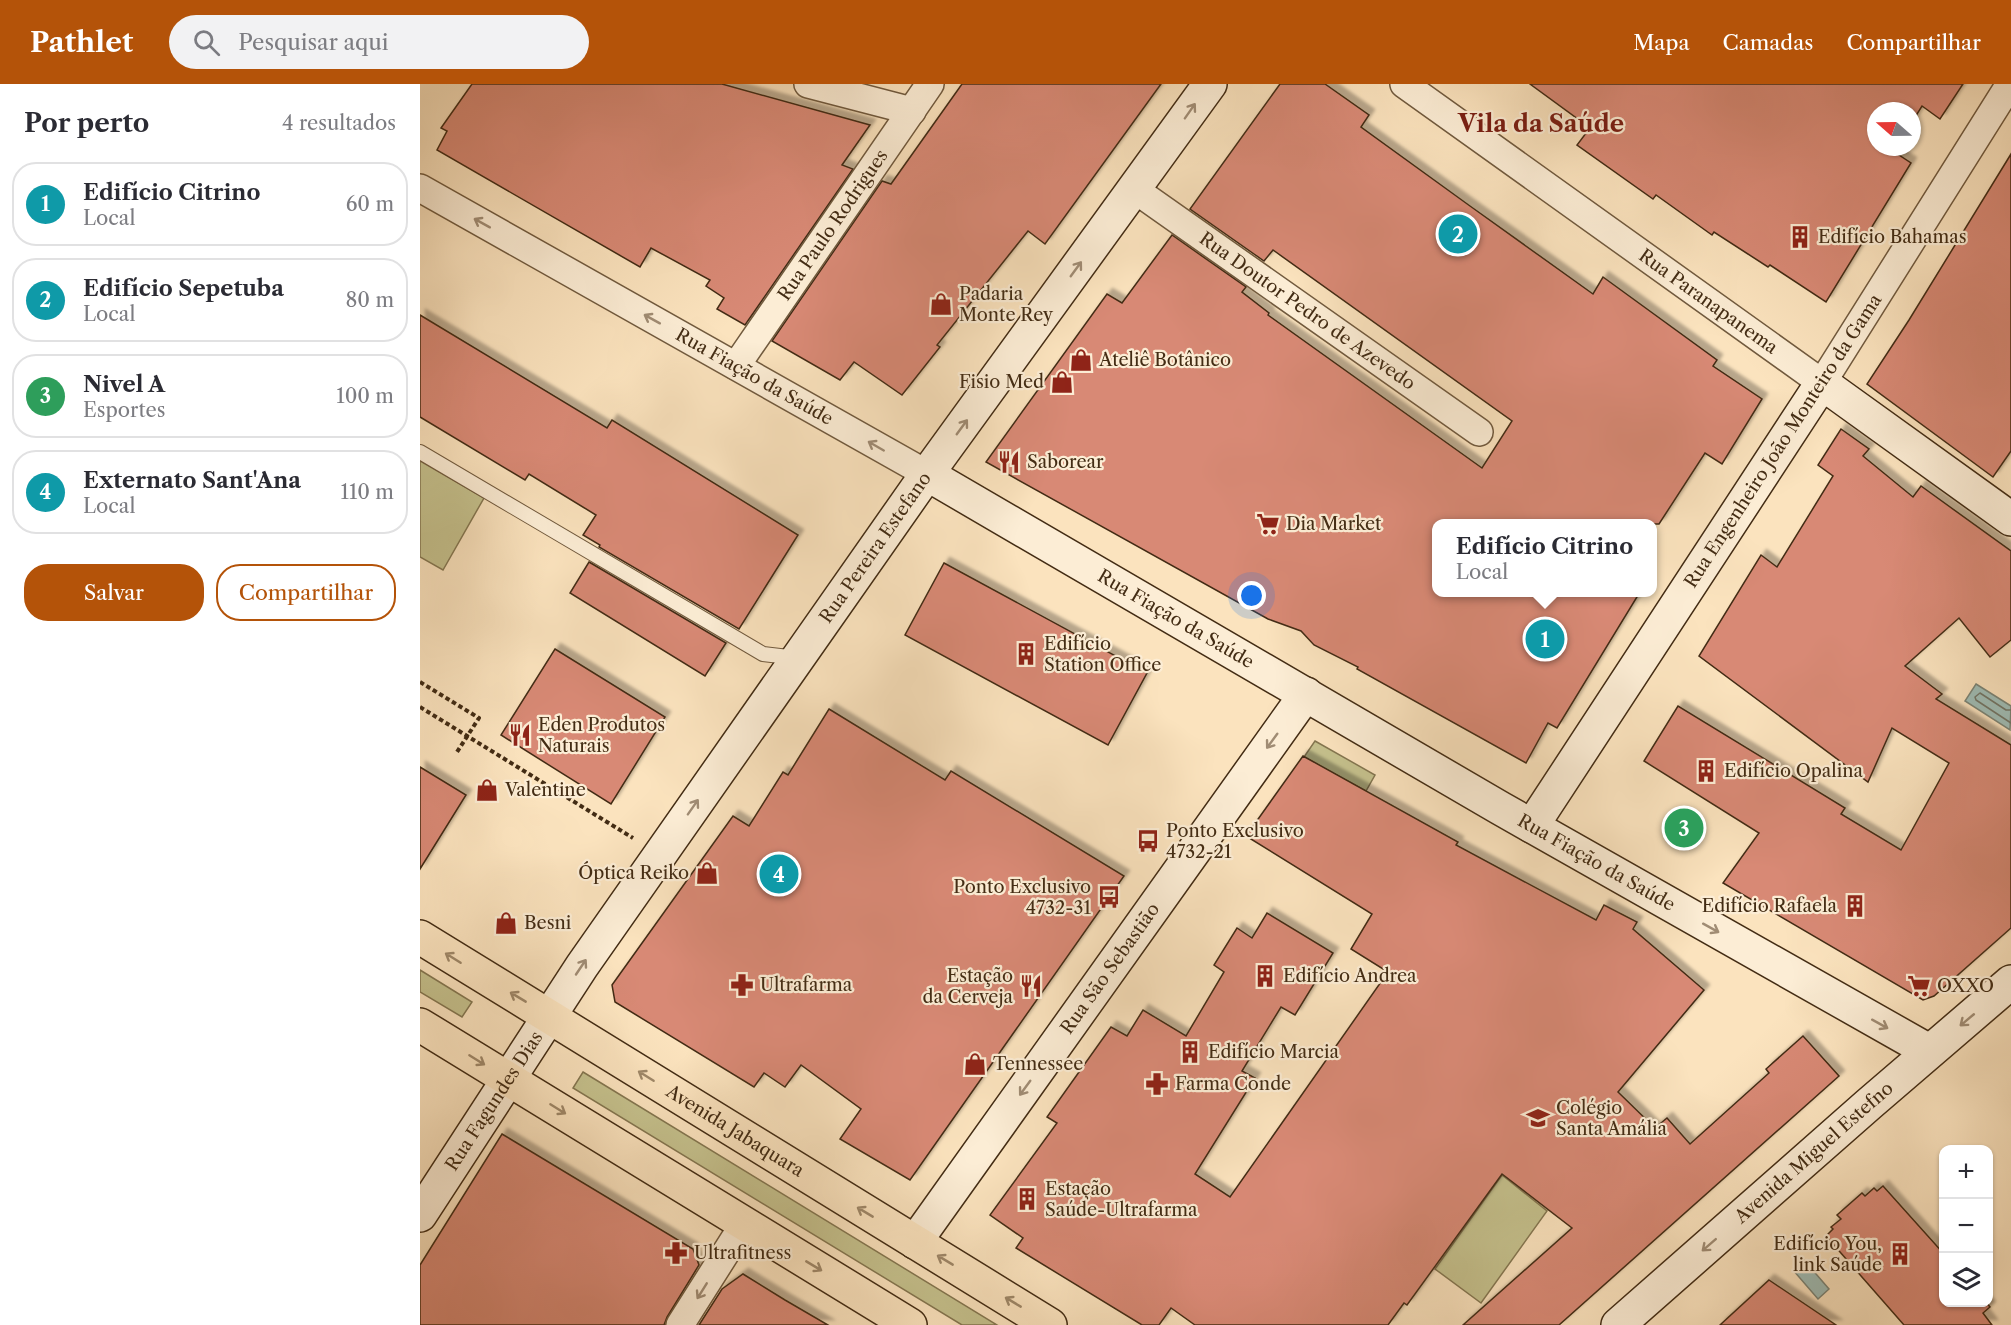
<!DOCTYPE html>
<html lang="pt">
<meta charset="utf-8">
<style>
body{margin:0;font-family:"Libre Caslon Text",serif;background:#f2f2f3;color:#2b2b33}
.controls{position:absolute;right:18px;bottom:18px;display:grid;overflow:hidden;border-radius:12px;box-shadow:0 2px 4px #0004}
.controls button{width:54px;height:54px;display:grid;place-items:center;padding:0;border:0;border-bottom:2px solid #e1e1e2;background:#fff;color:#2b2b33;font:30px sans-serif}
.compass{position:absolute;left:1447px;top:18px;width:54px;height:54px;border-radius:50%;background:#fff;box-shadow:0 2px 4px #0004;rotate:290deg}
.you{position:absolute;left:832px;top:512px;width:21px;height:21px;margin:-15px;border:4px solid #fff;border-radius:50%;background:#1a73e8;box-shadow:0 0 0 9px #1a73e833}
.badge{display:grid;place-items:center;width:39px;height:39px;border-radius:50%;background:#b45309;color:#fff;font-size:20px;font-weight:700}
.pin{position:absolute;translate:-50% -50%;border:3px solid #fff;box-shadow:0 2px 6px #0006}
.popup{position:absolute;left:1012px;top:435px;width:225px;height:78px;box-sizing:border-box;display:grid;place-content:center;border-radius:12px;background:#fff;filter:drop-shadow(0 2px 4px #0005);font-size:20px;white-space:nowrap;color:#7c7c81}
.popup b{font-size:22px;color:#2b2b33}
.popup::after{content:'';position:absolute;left:50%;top:100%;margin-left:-12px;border:12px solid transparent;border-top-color:#fff}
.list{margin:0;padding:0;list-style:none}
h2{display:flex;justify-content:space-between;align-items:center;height:78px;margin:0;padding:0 24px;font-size:26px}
h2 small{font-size:20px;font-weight:400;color:#7c7c81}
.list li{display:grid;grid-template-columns:39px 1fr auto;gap:18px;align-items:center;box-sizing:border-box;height:84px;margin:0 12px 12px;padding:0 12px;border:2px solid #e1e1e2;border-radius:24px}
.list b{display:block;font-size:22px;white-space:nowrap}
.list p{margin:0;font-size:20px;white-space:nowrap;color:#7c7c81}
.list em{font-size:20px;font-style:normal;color:#7c7c81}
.actions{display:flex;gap:12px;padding:18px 24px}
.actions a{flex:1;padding:14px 0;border:2px solid #b45309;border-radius:24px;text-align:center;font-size:21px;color:#b45309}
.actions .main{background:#b45309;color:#fff}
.icon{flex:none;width:33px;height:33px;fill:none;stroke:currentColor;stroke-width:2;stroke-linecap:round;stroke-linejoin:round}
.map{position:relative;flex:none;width:1591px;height:1241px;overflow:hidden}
header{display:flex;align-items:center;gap:36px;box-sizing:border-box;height:84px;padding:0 30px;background:#b45309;color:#fff}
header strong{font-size:28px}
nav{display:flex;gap:33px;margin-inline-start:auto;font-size:21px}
.search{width:420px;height:54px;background:#f2f2f3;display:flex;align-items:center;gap:15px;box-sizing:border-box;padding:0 21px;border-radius:33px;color:#7c7c81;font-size:22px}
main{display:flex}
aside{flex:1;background:#fff}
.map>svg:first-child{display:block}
.green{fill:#c5c18d;stroke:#847650;stroke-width:1.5}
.water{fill:#9fbdb6;stroke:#7a8375;stroke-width:1.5}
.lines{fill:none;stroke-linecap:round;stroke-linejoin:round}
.shore{stroke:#717465;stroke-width:1.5}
.building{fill:#d88975;stroke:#432c14;stroke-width:1.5;filter:url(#shadow)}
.lane-casing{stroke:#715a3e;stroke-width:16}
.street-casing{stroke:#715a3e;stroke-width:30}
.secondary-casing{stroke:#432c14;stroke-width:36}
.primary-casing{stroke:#432c14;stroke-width:36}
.path{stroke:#432c14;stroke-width:4;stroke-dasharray:4.5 3;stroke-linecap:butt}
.lane{stroke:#fcedd5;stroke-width:14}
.street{stroke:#fcedd5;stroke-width:27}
.secondary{stroke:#fcedd5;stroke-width:33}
.primary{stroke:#fbe3be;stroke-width:33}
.oneway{stroke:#a08c74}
.oneway2{stroke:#9f8869}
.labels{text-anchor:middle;stroke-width:4.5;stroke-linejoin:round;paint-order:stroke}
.street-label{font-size:18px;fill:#432c14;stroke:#fcedd5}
.poi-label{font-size:18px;fill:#432c14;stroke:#fcedd5;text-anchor:start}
.district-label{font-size:24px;font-weight:bold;fill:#7a1f14;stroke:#fcedd5}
</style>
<header>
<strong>Pathlet</strong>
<div class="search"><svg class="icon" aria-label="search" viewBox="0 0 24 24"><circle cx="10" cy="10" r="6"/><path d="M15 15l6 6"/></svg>Pesquisar aqui</div>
<nav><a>Mapa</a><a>Camadas</a><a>Compartilhar</a></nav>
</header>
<main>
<aside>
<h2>Por perto<small>4 resultados</small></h2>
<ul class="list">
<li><span class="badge" style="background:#0f9aa8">1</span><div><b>Edifício Citrino</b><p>Local</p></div><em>60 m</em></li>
<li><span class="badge" style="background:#0f9aa8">2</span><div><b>Edifício Sepetuba</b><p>Local</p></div><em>80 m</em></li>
<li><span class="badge" style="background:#2e9e5b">3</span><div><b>Nivel A</b><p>Esportes</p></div><em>100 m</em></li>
<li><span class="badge" style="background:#0f9aa8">4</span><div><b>Externato Sant'Ana</b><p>Local</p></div><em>110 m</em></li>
</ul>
<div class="actions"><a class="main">Salvar</a><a>Compartilhar</a></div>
</aside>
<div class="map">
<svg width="1591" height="1241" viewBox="0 0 1591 1241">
<defs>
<filter id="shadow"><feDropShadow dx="5.5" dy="-5.5" stdDeviation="1.5" flood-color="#0004"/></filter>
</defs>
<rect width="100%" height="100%" fill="#fbe3be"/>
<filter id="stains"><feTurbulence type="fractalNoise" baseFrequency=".00333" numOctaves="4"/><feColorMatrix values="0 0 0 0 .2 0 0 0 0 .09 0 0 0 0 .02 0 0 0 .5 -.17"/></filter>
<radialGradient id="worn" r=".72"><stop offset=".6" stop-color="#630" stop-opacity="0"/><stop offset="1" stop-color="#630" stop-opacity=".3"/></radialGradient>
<!-- green -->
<g class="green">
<path d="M 0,377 L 64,414 L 23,486 L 0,473 Z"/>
<path d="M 895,657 L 955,691 L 946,707 L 884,673 Z"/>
<path d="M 0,886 L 52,918 L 42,933 L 0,908 Z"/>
<path d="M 163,988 L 577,1241 L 542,1241 L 153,1004 Z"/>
<path d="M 1082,1091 L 1127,1127 L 1061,1219 L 1015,1185 Z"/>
</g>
<!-- water -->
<g class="water">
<path d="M 1556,600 L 1591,622 L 1590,646 L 1545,617 Z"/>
<path d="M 1384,1176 L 1409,1205 L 1398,1215 L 1373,1186 Z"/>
</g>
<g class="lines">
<!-- shore -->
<path class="shore" d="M 1591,626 L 1586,626 L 1560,609 L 1555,613 L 1556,616 L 1591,639"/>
</g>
<!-- building -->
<g class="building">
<path d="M 52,0 L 302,0 L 450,41 L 422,81 L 433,85 L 325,241 L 297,225 L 304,214 L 286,202 L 290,196 L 231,164 L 220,183 L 17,66 L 27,47 L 21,44 Z"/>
<path d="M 542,0 L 741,0 L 625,160 L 608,147 L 517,261 L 520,263 L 482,311 L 434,278 L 420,296 L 352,257 L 462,97 L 471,100 Z"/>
<path d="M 860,0 L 905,0 L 949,31 L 941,43 L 1050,122 L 1173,210 L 1183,193 L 1297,276 L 1293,282 L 1342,315 L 1302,380 L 1285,369 L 1239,440 L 1017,440 L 1017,508 L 1220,508 L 1137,644 L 1128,639 L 1106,679 L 937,585 L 938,583 L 894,561 L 881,547 L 848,535 L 566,378 L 687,210 L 702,219 L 752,151 L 826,203 L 822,208 L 849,229 L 848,231 L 1062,384 L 1092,337 L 853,166 L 844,177 L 770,125 Z"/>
<path d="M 1110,0 L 1543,0 L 1520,35 L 1502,22 L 1492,38 L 1492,27 L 1456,27 L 1456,63 L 1475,63 L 1473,67 L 1491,79 L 1406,218 L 1350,181 L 1348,183 L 1294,148 L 1292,151 L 1236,111 L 1233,115 L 1157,61 L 1170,44 Z"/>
<path d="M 1591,70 L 1591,367 L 1573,393 L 1447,300 L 1489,236 Z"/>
<path d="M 0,231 L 187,344 L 192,336 L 378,451 L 319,545 L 179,463 L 180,461 L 163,451 L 176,431 L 109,390 L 105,396 L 0,333 Z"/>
<path d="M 1421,345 L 1449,365 L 1443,372 L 1493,413 L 1501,402 L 1591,467 L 1591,556 L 1570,573 L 1539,534 L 1485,582 L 1522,610 L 1516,615 L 1591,661 L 1591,844 L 1514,912 L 1503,916 L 1303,799 L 1339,749 L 1224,677 L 1258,622 L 1425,724 L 1421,730 L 1481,766 L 1529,679 L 1472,644 L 1448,698 L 1279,572 L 1341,471 L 1357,483 L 1413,392 L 1398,381 Z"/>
<path d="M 169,478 L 306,559 L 285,592 L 150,509 Z"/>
<path d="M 524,479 L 727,589 L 688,661 L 485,551 Z"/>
<path d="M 135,565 L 245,633 L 191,720 L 81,651 Z"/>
<path d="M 409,625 L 525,696 L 531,687 L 704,792 L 490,1096 L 420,1055 L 441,1025 L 381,981 L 365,1003 L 344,989 L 334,1003 L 195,918 L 192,901 L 313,732 L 329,742 L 363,688 L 368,691 Z"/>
<path d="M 883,672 L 1038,758 L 1036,761 L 1176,836 L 1184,821 L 1217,838 L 1213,845 L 1284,906 L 1198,1008 L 1235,1044 L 1247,1034 L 1270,1060 L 1349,989 L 1346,985 L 1383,952 L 1419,992 L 1139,1241 L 1043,1241 L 1152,1144 L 1082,1090 L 987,1221 L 984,1219 L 968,1241 L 775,1241 L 751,1224 L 739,1241 L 722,1241 L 596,1164 L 603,1154 L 570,1131 L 637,1039 L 627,1033 L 691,943 L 707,952 L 723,926 L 766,952 L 804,888 L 794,881 L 817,844 L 832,854 L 847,829 L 913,869 L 875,931 L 861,923 L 822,987 L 835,994 L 775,1090 L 810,1113 L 968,888 L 931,865 L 952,830 L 826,752 Z"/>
<path d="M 0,683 L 46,711 L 0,785 Z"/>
<path d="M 82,1050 L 273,1165 L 279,1181 L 247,1233 L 244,1241 L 0,1241 L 0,1181 Z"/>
<path d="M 1463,1102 L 1524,1170 L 1524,1218 L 1566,1218 L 1570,1223 L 1563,1229 L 1572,1241 L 1484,1241 L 1406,1152 L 1413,1145 L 1411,1143 L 1421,1135 L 1417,1131 L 1442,1109 L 1445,1112 L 1454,1104 L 1457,1107 Z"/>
<path d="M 323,1190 L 365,1216 L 408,1241 L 279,1241 L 302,1205 Z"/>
<path d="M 1349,1196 L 1416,1241 L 1300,1241 Z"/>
</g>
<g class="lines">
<!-- lane casing -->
<g class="lane-casing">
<path id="lane" d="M 0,368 L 343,570 L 377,574"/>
</g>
<!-- street casing -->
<g class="street-casing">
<g id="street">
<path d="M 388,0 L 492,27"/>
<path id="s1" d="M 984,0 L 1402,299 L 1590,0"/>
<path id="s2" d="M 0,104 L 507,390"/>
<path id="s3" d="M 714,105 L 1059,348"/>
<path id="s4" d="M 316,282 L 510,0"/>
<path d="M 260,1241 L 324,1140"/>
</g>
</g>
<!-- secondary casing -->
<g class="secondary-casing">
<g id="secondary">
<path id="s5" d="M 507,390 L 1080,724 L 1509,967"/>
<path d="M 1112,742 L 1402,299 L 1591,435"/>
<path id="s6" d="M 0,1131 L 162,882 L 507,390 L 790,0"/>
<path id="s7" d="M 495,1158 L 886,610"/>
<path id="s8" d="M 1198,1241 L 1449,1020 L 1591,898"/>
</g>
</g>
<!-- primary casing -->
<g class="primary-casing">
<g id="primary">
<path id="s9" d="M 0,853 L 630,1241"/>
<path d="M 0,941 L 490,1241"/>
</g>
</g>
<!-- path -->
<g class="path">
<path d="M 0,598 L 59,634 L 37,668"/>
<path d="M 0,623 L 213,754"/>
</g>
<!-- lane -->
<use href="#lane" class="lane"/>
<!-- street -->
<use href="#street" class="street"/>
<!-- secondary -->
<use href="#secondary" class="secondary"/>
<!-- primary -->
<use href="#primary" class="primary"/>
</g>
<!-- one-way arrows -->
<defs><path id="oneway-shaft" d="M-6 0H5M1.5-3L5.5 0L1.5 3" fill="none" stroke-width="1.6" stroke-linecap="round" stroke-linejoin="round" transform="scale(1.5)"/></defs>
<g class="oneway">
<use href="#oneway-shaft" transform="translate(770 27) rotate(-55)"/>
<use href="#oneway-shaft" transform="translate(62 139) rotate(-151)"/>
<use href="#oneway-shaft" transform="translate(656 185) rotate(-54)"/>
<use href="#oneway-shaft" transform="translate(232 235) rotate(-151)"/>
<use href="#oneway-shaft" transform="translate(542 343) rotate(-54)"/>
<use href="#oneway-shaft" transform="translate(456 362) rotate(-150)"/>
<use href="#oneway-shaft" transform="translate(852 657) rotate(126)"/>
<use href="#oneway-shaft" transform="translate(273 723) rotate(-55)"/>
<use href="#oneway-shaft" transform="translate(1291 844) rotate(29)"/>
<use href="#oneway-shaft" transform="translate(161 883) rotate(-56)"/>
<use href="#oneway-shaft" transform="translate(1547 936) rotate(140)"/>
<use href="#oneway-shaft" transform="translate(1460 940) rotate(29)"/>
<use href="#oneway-shaft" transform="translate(605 1004) rotate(126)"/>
<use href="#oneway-shaft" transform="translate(1289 1161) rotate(139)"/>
<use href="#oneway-shaft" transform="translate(282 1207) rotate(122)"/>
</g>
<g class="oneway2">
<use href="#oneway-shaft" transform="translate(33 874) rotate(-148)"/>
<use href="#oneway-shaft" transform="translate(98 913) rotate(-149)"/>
<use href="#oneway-shaft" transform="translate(57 976) rotate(32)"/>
<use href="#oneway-shaft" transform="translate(226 992) rotate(-148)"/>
<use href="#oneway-shaft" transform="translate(138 1025) rotate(32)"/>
<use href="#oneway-shaft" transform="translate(445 1128) rotate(-149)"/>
<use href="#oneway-shaft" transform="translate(525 1176) rotate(-149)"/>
<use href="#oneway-shaft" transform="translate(394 1182) rotate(31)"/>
<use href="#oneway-shaft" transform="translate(593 1218) rotate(-149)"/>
</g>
<!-- icons -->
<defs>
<g id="building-bare" transform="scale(1.8)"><path d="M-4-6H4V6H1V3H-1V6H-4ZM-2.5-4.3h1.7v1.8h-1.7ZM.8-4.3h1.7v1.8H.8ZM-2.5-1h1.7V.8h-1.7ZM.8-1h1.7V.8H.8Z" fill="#8f2418" stroke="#fcedd5" stroke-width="2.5" paint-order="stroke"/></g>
<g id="shop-bare" transform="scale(1.8)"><path d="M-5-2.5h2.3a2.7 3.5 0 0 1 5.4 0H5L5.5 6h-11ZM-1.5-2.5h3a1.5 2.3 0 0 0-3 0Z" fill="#8f2418" stroke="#fcedd5" stroke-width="2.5" paint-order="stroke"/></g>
<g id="restaurant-bare" transform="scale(1.8)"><path d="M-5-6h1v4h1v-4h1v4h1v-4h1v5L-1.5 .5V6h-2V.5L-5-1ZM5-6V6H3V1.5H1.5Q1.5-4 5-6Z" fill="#8f2418" stroke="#fcedd5" stroke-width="2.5" paint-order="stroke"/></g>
<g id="supermarket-bare" transform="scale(1.8)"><path d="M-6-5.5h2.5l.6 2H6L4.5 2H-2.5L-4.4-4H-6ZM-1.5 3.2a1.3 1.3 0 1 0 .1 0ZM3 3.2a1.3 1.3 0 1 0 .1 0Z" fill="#8f2418" stroke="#fcedd5" stroke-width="2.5" paint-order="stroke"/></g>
<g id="bus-bare" transform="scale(1.8)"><path d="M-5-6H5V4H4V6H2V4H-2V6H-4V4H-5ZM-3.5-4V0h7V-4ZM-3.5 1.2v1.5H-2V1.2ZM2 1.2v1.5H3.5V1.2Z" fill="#8f2418" stroke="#fcedd5" stroke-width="2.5" paint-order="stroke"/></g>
<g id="pharmacy-bare" transform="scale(1.8)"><path d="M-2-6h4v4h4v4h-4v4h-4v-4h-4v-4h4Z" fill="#8f2418" stroke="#fcedd5" stroke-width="2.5" paint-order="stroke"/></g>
<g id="school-bare" transform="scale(1.8)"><path d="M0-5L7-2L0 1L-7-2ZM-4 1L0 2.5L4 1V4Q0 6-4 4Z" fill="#8f2418" stroke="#fcedd5" stroke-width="2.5" paint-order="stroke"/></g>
</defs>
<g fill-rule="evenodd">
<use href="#building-bare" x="1380" y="153"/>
<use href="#shop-bare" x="521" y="220"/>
<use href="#shop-bare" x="661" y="276"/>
<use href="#shop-bare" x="642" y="298"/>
<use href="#restaurant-bare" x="589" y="378"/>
<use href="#supermarket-bare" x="848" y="440"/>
<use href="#building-bare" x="606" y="570"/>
<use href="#restaurant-bare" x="100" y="651"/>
<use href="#building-bare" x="1286" y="687"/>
<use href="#shop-bare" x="67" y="706"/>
<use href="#bus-bare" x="728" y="757"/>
<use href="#shop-bare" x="287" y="789"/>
<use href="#bus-bare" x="689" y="813"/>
<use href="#building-bare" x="1435" y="822"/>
<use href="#shop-bare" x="86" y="839"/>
<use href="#building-bare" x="845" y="892"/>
<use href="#pharmacy-bare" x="322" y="901"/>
<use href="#restaurant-bare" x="611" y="902"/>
<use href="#supermarket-bare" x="1499" y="902"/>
<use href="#building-bare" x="770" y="968"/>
<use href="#shop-bare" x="555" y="980"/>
<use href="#pharmacy-bare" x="737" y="1000"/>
<use href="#school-bare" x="1118" y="1034"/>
<use href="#building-bare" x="607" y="1115"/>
<use href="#pharmacy-bare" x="256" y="1169"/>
<use href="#building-bare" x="1480" y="1170"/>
</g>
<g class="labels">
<!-- street labels -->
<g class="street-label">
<text dy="6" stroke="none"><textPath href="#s4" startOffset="171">Rua Paulo Rodrigues</textPath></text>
<text dy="6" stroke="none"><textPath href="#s1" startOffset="374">Rua Paranapanema</textPath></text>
<text dy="6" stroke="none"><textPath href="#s3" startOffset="212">Rua Doutor Pedro de Azevedo</textPath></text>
<text dy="6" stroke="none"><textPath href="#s2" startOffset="384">Rua Fiação da Saúde</textPath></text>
<text transform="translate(1363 357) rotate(-57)" y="6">Rua Engenheiro João Monteiro da Gama</text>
<text dy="6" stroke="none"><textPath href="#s6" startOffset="808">Rua Pereira Estefano</textPath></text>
<text dy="6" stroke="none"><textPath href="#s5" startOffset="288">Rua Fiação da Saúde</textPath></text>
<text dy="6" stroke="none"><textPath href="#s5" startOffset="774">Rua Fiação da Saúde</textPath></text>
<text dy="6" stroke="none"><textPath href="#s7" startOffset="336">Rua São Sebastião</textPath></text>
<text dy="6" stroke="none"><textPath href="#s6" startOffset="136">Rua Fagundes Dias</textPath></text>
<text dy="6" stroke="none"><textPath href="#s9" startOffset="370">Avenida Jabaquara</textPath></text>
<text dy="6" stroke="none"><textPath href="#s8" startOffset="261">Avenida Miguel Estefno</textPath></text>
</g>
<!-- poi labels -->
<g class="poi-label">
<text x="1398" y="159">Edifício Bahamas</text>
<text x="539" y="216">Padaria<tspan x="539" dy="21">Monte Rey</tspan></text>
<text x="679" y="282">Ateliê Botânico</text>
<text x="624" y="304" text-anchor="end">Fisio Med</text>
<text x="607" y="384">Saborear</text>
<text x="866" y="446">Dia Market</text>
<text x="624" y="566">Edifício<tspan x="624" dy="21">Station Office</tspan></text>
<text x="118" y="647">Eden Produtos<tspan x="118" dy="21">Naturais</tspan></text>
<text x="1304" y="693">Edifício Opalina</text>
<text x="85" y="712">Valentine</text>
<text x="746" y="753">Ponto Exclusivo<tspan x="746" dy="21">4732-21</tspan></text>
<text x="269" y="795" text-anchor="end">Óptica Reiko</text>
<text x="671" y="809" text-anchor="end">Ponto Exclusivo<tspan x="671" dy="21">4732-31</tspan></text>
<text x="1417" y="828" text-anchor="end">Edifício Rafaela</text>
<text x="104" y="845">Besni</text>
<text x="593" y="898" text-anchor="end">Estação<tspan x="593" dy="21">da Cerveja</tspan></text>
<text x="863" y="898">Edifício Andrea</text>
<text x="340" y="907">Ultrafarma</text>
<text x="1517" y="908">OXXO</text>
<text x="788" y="974">Edifício Marcia</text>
<text x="573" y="986">Tennessee</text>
<text x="755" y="1006">Farma Conde</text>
<text x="1136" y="1030">Colégio<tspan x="1136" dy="21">Santa Amália</tspan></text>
<text x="625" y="1111">Estação<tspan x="625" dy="21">Saúde-Ultrafarma</tspan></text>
<text x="1462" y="1166" text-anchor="end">Edifício You,<tspan x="1462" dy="21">link Saúde</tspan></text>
<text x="274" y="1175">Ultrafitness</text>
</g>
<!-- district labels -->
<g class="district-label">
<text x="1121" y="48">Vila da Saúde</text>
</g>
</g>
<rect width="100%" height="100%" filter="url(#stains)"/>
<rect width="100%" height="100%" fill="url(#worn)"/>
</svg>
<div class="controls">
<button>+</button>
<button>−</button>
<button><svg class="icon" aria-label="layers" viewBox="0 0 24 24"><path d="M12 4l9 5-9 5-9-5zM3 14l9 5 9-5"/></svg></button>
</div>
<svg class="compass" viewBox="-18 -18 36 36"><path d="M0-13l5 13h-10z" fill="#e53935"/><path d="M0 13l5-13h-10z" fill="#7c7c81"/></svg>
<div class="you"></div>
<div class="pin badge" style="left:1125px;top:555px;background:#0f9aa8">1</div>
<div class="popup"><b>Edifício Citrino</b>Local</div>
<div class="pin badge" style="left:1038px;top:150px;background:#0f9aa8">2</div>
<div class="pin badge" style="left:1264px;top:744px;background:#2e9e5b">3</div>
<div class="pin badge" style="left:359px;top:790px;background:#0f9aa8">4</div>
</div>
</main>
